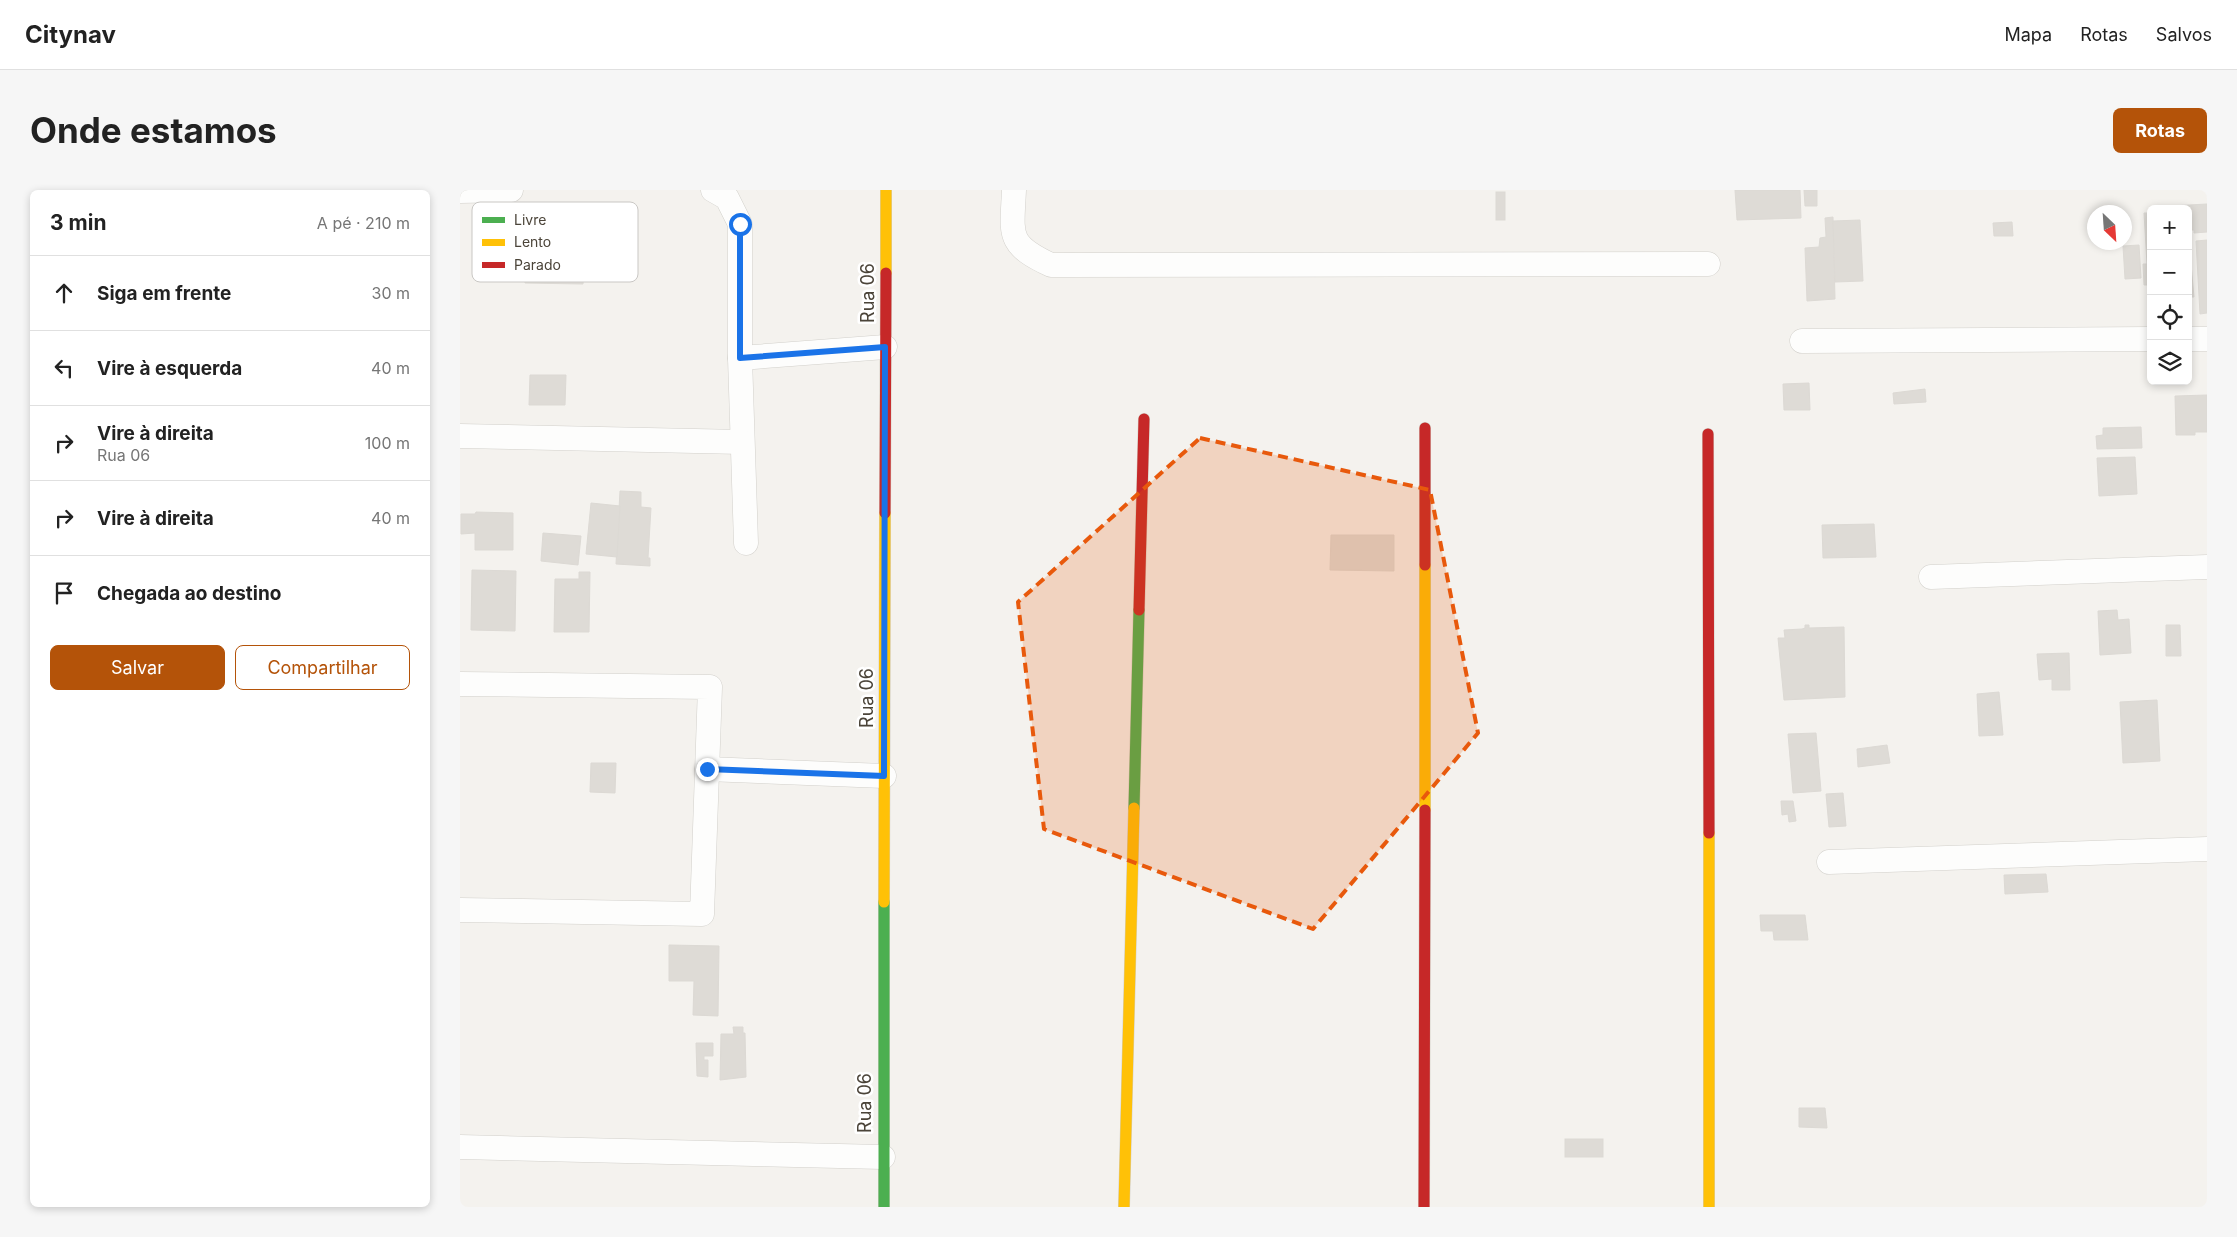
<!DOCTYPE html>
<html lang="pt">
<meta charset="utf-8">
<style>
body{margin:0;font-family:Inter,sans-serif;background:#f6f6f6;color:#222}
.controls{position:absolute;right:15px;top:15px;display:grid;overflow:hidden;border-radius:8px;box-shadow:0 2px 8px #0003}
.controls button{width:45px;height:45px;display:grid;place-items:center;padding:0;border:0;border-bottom:1px solid #e0e0e0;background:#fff;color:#222;font:25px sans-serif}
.compass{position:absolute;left:1627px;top:15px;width:45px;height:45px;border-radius:50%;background:#fff;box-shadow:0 2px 8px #0003;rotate:155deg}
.stop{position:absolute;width:15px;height:15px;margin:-11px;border:4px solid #1a73e8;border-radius:50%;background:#fff}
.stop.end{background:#1a73e8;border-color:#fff;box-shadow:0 1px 5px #0008}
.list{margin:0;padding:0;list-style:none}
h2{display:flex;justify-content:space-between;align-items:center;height:65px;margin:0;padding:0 20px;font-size:21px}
h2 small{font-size:16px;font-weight:400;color:#767676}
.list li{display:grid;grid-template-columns:32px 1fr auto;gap:15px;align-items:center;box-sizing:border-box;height:75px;padding:0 20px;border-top:1px solid #e0e0e0}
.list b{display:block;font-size:19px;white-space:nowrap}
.list p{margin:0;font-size:16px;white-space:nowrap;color:#767676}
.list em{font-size:16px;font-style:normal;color:#767676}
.actions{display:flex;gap:10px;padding:15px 20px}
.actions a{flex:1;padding:11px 0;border:1px solid #b45309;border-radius:8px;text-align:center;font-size:18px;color:#b45309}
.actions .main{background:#b45309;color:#fff}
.icon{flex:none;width:28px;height:28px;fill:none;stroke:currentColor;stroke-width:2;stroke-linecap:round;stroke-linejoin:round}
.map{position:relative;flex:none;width:1747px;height:1017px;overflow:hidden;border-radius:8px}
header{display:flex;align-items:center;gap:30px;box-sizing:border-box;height:70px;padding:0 25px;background:#fff;border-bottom:1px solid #e0e0e0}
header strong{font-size:24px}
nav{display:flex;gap:28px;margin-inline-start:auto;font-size:18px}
.intro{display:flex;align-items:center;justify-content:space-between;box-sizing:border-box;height:120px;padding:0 30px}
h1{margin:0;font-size:35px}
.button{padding:12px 22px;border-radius:8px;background:#b45309;color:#fff;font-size:18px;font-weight:700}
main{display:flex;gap:30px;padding:0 30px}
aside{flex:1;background:#fff;border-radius:8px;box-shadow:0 2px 8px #0003}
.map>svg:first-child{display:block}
.building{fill:#dedbd6;stroke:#dcd9d4}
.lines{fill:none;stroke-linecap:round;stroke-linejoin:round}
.street-casing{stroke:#d2d0cb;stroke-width:25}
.fast-casing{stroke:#d3cfc5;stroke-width:12}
.slow-casing{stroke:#d3cfc5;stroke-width:12}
.jam-casing{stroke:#d3cfc5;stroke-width:12}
.street{stroke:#fdfdfc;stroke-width:24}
.fast{stroke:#4caf50;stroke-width:11}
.slow{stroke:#ffc107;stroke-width:11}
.jam{stroke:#c62828;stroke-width:11}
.route{stroke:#1a73e8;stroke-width:6}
.marked{fill:#e8590c;fill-opacity:0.2;stroke:#e8590c;stroke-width:4;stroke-dasharray:10 6;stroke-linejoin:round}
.labels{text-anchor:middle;stroke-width:5;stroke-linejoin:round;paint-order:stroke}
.street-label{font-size:18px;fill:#4b4439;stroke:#fff}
.key{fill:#fff;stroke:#c9c7c4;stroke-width:1}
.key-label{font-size:14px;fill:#4b4439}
</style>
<header>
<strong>Citynav</strong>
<nav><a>Mapa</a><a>Rotas</a><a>Salvos</a></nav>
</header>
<div class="intro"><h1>Onde estamos</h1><a class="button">Rotas</a></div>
<main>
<aside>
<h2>3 min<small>A pé · 210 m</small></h2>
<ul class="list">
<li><svg class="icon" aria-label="ahead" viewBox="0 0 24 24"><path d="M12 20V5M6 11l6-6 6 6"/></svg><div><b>Siga em frente</b></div><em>30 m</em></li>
<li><svg class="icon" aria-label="left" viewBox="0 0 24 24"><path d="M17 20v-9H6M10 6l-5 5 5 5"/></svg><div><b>Vire à esquerda</b></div><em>40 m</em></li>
<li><svg class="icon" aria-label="right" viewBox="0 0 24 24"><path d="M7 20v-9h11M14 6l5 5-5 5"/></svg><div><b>Vire à direita</b><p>Rua 06</p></div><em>100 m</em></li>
<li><svg class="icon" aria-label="right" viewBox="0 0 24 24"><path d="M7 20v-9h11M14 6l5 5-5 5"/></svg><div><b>Vire à direita</b></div><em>40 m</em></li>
<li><svg class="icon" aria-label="arrive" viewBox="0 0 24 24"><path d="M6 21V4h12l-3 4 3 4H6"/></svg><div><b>Chegada ao destino</b></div></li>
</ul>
<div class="actions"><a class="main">Salvar</a><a>Compartilhar</a></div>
</aside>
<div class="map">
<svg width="1747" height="1017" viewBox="0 0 1747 1017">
<rect width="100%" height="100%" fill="#f4f2ee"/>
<!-- building -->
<g class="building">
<path d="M 1275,0 L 1340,0 L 1341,28 L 1277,30 Z"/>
<path d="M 1344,0 L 1357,0 L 1357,16 L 1345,16 Z"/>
<rect x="1036" y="2" width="9" height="28"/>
<path d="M 1747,14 L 1747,42 L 1734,43 L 1734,40 L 1728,40 L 1728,19 L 1711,19 L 1711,16 Z"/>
<path d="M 1684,23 L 1691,23 L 1691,95 L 1684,95 L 1683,74 L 1687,74 Z"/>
<path d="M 1373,27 L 1375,109 L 1347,111 L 1345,58 L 1359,57 L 1360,48 L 1366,47 L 1365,28 Z"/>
<path d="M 1400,30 L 1403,91 L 1375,92 L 1373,31 Z"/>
<path d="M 1552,32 L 1553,46 L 1534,46 L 1533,33 Z"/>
<path d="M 1728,41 L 1734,107 L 1728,107 Z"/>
<path d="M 66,47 L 120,48 L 119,77 L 124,77 L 123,94 L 65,93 Z"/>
<path d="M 1747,50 L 1747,123 L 1740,124 L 1736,51 Z"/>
<path d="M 1679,55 L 1681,88 L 1665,89 L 1663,56 Z"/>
<path d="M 70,185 L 106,185 L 105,215 L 69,215 Z"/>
<path d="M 1349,193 L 1350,220 L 1324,220 L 1323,194 Z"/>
<path d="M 1465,199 L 1466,212 L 1434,214 L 1433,203 Z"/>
<path d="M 1747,205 L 1747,242 L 1735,242 L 1735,245 L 1716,245 L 1715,206 Z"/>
<path d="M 1681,237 L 1682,258 L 1637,259 L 1636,246 L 1643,245 L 1643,238 Z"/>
<path d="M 1675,267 L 1677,304 L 1639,306 L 1637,268 Z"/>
<path d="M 160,301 L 181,302 L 181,317 L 191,318 L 188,368 L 190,368 L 190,376 L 156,374 Z"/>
<path d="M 131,313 L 160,316 L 157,367 L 126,364 Z"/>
<path d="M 16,322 L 53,323 L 53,360 L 15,360 L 15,343 L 1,344 L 1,324 L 15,324 Z"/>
<path d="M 1414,334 L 1416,367 L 1363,368 L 1362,335 Z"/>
<path d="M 83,343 L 121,346 L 118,375 L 81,371 Z"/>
<path d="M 871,345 L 934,345 L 934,381 L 870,380 Z"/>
<path d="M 12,380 L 56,381 L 55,441 L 11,440 Z"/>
<path d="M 119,382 L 130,382 L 129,442 L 94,442 L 95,389 L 119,389 Z"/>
<path d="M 1657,420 L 1658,430 L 1669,429 L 1671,463 L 1640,465 L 1638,421 Z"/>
<path d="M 1345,435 L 1349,435 L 1349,438 L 1384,437 L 1385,507 L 1324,510 L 1318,448 L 1325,448 L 1324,440 L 1342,439 L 1345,438 Z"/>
<path d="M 1706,435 L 1720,435 L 1721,466 L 1706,466 Z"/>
<path d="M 1609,463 L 1610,500 L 1592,500 L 1592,489 L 1579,490 L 1577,464 Z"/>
<path d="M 1539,502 L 1543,545 L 1519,546 L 1517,504 Z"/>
<path d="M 1697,510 L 1700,571 L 1663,573 L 1660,512 Z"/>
<path d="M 1356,543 L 1361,601 L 1333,603 L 1328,544 Z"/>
<path d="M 1427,555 L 1430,573 L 1398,577 L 1397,559 Z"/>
<path d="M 131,573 L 156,573 L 155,603 L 130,602 Z"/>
<path d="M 1383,603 L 1386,636 L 1369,637 L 1366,604 Z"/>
<path d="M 1321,611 L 1333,611 L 1336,631 L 1329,632 L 1328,624 L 1322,625 Z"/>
<path d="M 1586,684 L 1588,702 L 1545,704 L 1544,685 Z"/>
<path d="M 1300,725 L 1345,725 L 1348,750 L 1314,750 L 1313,741 L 1301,741 Z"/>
<path d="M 209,755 L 259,756 L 258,826 L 233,825 L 234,791 L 209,791 Z"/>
<path d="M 273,837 L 283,837 L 283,843 L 285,843 L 286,887 L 260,890 L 261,844 L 274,844 Z"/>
<path d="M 236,853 L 253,853 L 253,866 L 244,866 L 244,870 L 248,870 L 248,887 L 237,886 Z"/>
<path d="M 1339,918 L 1365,918 L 1367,938 L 1339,937 Z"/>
<rect x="1105" y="949" width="38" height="18"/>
</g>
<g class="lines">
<!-- street casing -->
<g class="street-casing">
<g id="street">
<path d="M 253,0 L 267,8 L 280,34 L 280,168 L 286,353"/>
<path d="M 554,0 C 552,45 546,54 591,75 L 1248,74"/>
<path d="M 0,1 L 51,0"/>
<path d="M 1728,149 L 1747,149"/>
<path d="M 1342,151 L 1691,149"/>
<path d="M 280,168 L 425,157"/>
<path d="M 0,246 L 282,252"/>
<path d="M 1471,387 L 1747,377"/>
<path d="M 0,494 L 250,497 L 242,724 L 0,720"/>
<path d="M 247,579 L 424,586"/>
<path d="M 1369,672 L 1747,659"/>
<path d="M 0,957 L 423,967"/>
</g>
</g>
<!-- fast casing -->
<g class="fast-casing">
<g id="fast">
<path d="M 674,618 L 679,420"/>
<path d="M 424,712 L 424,1017"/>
</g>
</g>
<!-- slow casing -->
<g class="slow-casing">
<g id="slow">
<path d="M 426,83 L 426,0"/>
<path d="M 965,620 L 965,375"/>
<path d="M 1249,643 L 1249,1017"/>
<path d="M 424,712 L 425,323"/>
<path d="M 664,1017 L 674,618"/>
</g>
</g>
<!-- jam casing -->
<g class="jam-casing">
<g id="jam">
<path d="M 1248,244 L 1249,643"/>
<path d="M 425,323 L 426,83"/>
<path d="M 965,375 L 965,238"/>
<path d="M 679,420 L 684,229"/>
<path d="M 964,1017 L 965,620"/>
</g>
</g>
<!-- street -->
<use href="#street" class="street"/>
<!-- fast -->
<use href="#fast" class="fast"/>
<!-- slow -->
<use href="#slow" class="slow"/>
<!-- jam -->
<use href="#jam" class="jam"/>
</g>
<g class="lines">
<!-- route -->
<path class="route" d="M 247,579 L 424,586 L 425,157 L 280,168 L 280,34"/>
</g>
<!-- marked area -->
<path class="marked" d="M 740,248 L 970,300 L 1018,543 L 853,739 L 584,639 L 558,412 Z"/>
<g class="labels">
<!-- street labels -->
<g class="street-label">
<text transform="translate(408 103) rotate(-90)" y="6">Rua 06</text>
<text transform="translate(407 508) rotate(-90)" y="6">Rua 06</text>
<text transform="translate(405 913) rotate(-90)" y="6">Rua 06</text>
</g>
</g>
<!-- legend -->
<rect x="12" y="12" width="166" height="80" rx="8" class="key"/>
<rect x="22" y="27" width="23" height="6" fill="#4caf50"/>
<rect x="22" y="49" width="23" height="7" fill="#ffc107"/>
<rect x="22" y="72" width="23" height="6" fill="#c62828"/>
<g class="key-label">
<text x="54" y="35">Livre</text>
<text x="54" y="57">Lento</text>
<text x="54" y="80">Parado</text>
</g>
</svg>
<div class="controls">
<button>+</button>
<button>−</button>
<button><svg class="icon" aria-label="locate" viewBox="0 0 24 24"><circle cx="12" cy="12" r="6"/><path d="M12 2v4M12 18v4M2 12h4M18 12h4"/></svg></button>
<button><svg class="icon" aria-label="layers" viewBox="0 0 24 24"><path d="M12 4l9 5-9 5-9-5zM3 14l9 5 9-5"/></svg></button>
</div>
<svg class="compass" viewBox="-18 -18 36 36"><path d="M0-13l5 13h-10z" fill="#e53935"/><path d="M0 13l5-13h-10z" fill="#767676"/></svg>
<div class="stop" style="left:280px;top:34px"></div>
<div class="stop end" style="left:247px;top:579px"></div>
</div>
</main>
